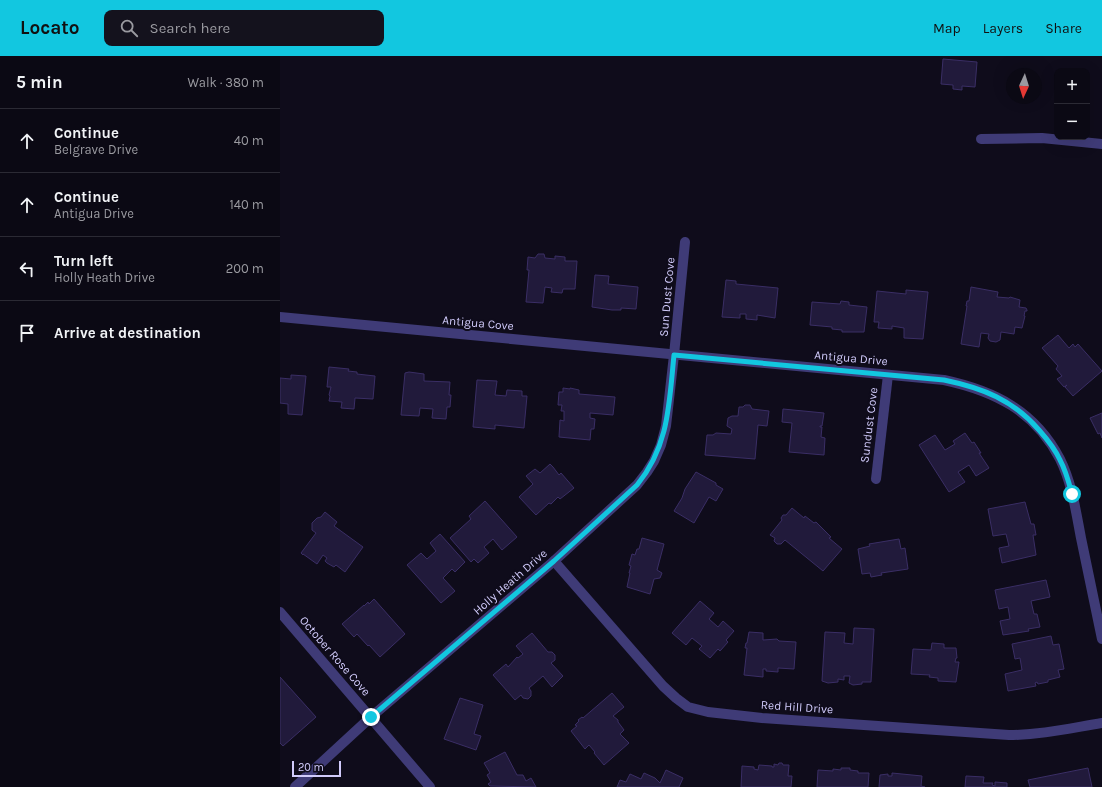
<!DOCTYPE html>
<meta charset="utf-8">
<style>
body{margin:0;font-family:Karla,sans-serif;background:#14121d;color:#f1f3f6}
.controls{position:absolute;right:12px;top:12px;display:grid;overflow:hidden;border-radius:8px;box-shadow:0 4px 16px #0002}
.controls button{width:36px;height:36px;display:grid;place-items:center;padding:0;border:0;border-bottom:1px solid #2b2a34;background:#0b0914;color:#f1f3f6;font:20px sans-serif}
.compass{position:absolute;left:726px;top:12px;width:36px;height:36px;border-radius:50%;background:#0b0914;box-shadow:0 4px 16px #0002;rotate:184deg}
.scale{position:absolute;left:12px;bottom:10px;width:49px;box-sizing:border-box;padding-left:4px;border:2px solid #d1cbfb;border-top:0;font-size:11px;line-height:14px;white-space:nowrap;color:#d1cbfb;-webkit-text-stroke:3px #0f0c1b;paint-order:stroke}
.stop{position:absolute;width:12px;height:12px;margin:-9px;border:3px solid #12c7e0;border-radius:50%;background:#fff}
.stop.end{background:#12c7e0;border-color:#fff;box-shadow:0 1px 4px #0008}
.list{margin:0;padding:0;list-style:none}
h2{display:flex;justify-content:space-between;align-items:center;height:52px;margin:0;padding:0 16px;font-size:17px}
h2 small{font-size:13px;font-weight:400;color:#9a9aa0}
.list li{display:grid;grid-template-columns:26px 1fr auto;gap:12px;align-items:center;box-sizing:border-box;height:64px;padding:0 16px;border-top:1px solid #2b2a34}
.list b{display:block;font-size:15px;white-space:nowrap}
.list p{margin:0;font-size:13px;white-space:nowrap;color:#9a9aa0}
.list em{font-size:13px;font-style:normal;color:#9a9aa0}
.icon{flex:none;width:22px;height:22px;fill:none;stroke:currentColor;stroke-width:2;stroke-linecap:round;stroke-linejoin:round}
.map{position:relative;flex:none;width:822px;height:731px;overflow:hidden}
header{display:flex;align-items:center;gap:24px;box-sizing:border-box;height:56px;padding:0 20px;background:#12c7e0;color:#111}
header strong{font-size:19px}
nav{display:flex;gap:22px;margin-inline-start:auto;font-size:14px}
.search{width:280px;height:36px;background:#14121d;display:flex;align-items:center;gap:10px;box-sizing:border-box;padding:0 14px;border-radius:8px;color:#9a9aa0;font-size:15px}
main{display:flex}
aside{flex:1;background:#0b0914}
.map>svg:first-child{display:block}
.building{fill:#211a3b;stroke:#3a2e65}
.lines{fill:none;stroke-linecap:round;stroke-linejoin:round}
.minor{stroke:#3f3b77;stroke-width:10}
.route{stroke:#12c7e0;stroke-width:5}
.labels{text-anchor:middle;stroke-width:4;stroke-linejoin:round;paint-order:stroke}
.street-label{font-size:12px;fill:#d1cbfb;stroke:#0f0c1b}
</style>
<header>
<strong>Locato</strong>
<div class="search"><svg class="icon" aria-label="search" viewBox="0 0 24 24"><circle cx="10" cy="10" r="6"/><path d="M15 15l6 6"/></svg>Search here</div>
<nav><a>Map</a><a>Layers</a><a>Share</a></nav>
</header>
<main>
<aside>
<h2>5 min<small>Walk · 380 m</small></h2>
<ul class="list">
<li><svg class="icon" aria-label="ahead" viewBox="0 0 24 24"><path d="M12 20V5M6 11l6-6 6 6"/></svg><div><b>Continue</b><p>Belgrave Drive</p></div><em>40 m</em></li>
<li><svg class="icon" aria-label="ahead" viewBox="0 0 24 24"><path d="M12 20V5M6 11l6-6 6 6"/></svg><div><b>Continue</b><p>Antigua Drive</p></div><em>140 m</em></li>
<li><svg class="icon" aria-label="left" viewBox="0 0 24 24"><path d="M17 20v-9H6M10 6l-5 5 5 5"/></svg><div><b>Turn left</b><p>Holly Heath Drive</p></div><em>200 m</em></li>
<li><svg class="icon" aria-label="arrive" viewBox="0 0 24 24"><path d="M6 21V4h12l-3 4 3 4H6"/></svg><div><b>Arrive at destination</b></div></li>
</ul>
</aside>
<div class="map">
<svg width="822" height="731" viewBox="0 0 822 731">
<rect width="100%" height="100%" fill="#0f0c1b"/>
<!-- building -->
<g class="building">
<path d="M 663,3 L 697,6 L 695,31 L 682,30 L 682,34 L 673,33 L 673,29 L 661,28 Z"/>
<path d="M 258,198 L 264,198 L 265,202 L 275,203 L 275,200 L 285,201 L 285,205 L 297,205 L 295,233 L 283,233 L 282,237 L 271,236 L 272,232 L 265,231 L 263,247 L 246,246 L 249,214 L 247,214 L 248,201 L 255,202 Z"/>
<path d="M 315,219 L 329,220 L 328,228 L 358,231 L 356,253 L 341,252 L 341,254 L 332,254 L 312,251 Z"/>
<path d="M 446,224 L 456,225 L 456,228 L 498,232 L 495,262 L 477,259 L 477,264 L 466,263 L 466,258 L 460,258 L 460,262 L 442,261 Z"/>
<path d="M 691,231 L 718,236 L 717,241 L 729,242 L 730,241 L 740,244 L 739,251 L 746,252 L 747,254 L 747,255 L 745,255 L 744,260 L 745,260 L 742,272 L 735,271 L 734,278 L 721,276 L 720,284 L 716,286 L 710,285 L 708,282 L 709,278 L 701,277 L 699,291 L 681,288 L 687,250 L 686,250 L 687,245 L 689,245 Z"/>
<path d="M 626,234 L 648,236 L 643,283 L 624,282 L 624,272 L 612,270 L 612,273 L 598,272 L 599,266 L 594,266 L 597,235 L 626,238 Z"/>
<path d="M 561,245 L 569,246 L 569,249 L 587,251 L 584,276 L 562,276 L 562,274 L 552,273 L 552,271 L 530,269 L 532,246 L 560,248 Z"/>
<path d="M 778,279 L 789,292 L 793,288 L 795,291 L 798,288 L 822,315 L 793,340 L 785,331 L 787,329 L 784,331 L 777,323 L 782,320 L 776,313 L 778,310 L 762,292 Z"/>
<path d="M 49,311 L 69,313 L 68,315 L 77,316 L 77,318 L 95,320 L 93,343 L 75,342 L 74,353 L 61,352 L 62,346 L 49,345 L 50,340 L 49,339 L 51,331 L 47,331 Z"/>
<path d="M 129,316 L 144,318 L 144,325 L 170,326 L 169,339 L 171,339 L 170,351 L 167,351 L 166,363 L 152,362 L 153,353 L 140,352 L 139,360 L 121,359 L 125,317 Z"/>
<path d="M 11,319 L 26,320 L 22,359 L 8,358 L 8,348 L 0,347 L 0,322 L 11,323 Z"/>
<path d="M 197,324 L 217,325 L 215,339 L 226,340 L 227,334 L 242,335 L 242,340 L 247,340 L 244,372 L 215,369 L 215,373 L 193,371 Z"/>
<path d="M 283,332 L 290,333 L 290,332 L 299,334 L 299,338 L 335,341 L 333,359 L 310,357 L 310,362 L 315,363 L 314,373 L 311,373 L 310,384 L 279,381 L 280,364 L 284,365 L 284,355 L 281,355 L 282,349 L 278,349 L 279,336 L 283,336 Z"/>
<path d="M 465,349 L 470,349 L 472,353 L 489,355 L 487,370 L 478,369 L 475,403 L 425,399 L 427,379 L 433,379 L 436,377 L 451,378 L 452,373 L 447,370 L 448,362 L 452,360 L 458,360 L 459,351 L 463,351 Z"/>
<path d="M 503,353 L 544,357 L 542,370 L 540,370 L 540,371 L 542,371 L 541,381 L 545,382 L 544,399 L 509,396 L 512,367 L 502,366 Z"/>
<path d="M 822,357 L 822,382 L 820,377 L 818,378 L 810,362 Z"/>
<path d="M 685,377 L 692,387 L 694,386 L 701,397 L 699,397 L 709,412 L 696,420 L 689,409 L 678,416 L 685,426 L 669,436 L 639,389 L 655,379 L 665,394 L 675,388 L 673,385 Z"/>
<path d="M 270,408 L 273,411 L 279,419 L 281,417 L 294,432 L 280,443 L 278,441 L 271,448 L 269,447 L 256,459 L 239,441 L 253,428 L 246,420 L 255,413 L 260,417 Z"/>
<path d="M 416,416 L 436,427 L 436,429 L 443,433 L 436,445 L 429,441 L 414,467 L 394,455 L 402,442 L 405,433 Z"/>
<path d="M 205,445 L 237,481 L 222,494 L 213,483 L 204,491 L 209,497 L 198,507 L 194,503 L 191,506 L 170,482 L 191,463 L 189,460 Z"/>
<path d="M 745,446 L 751,468 L 754,468 L 756,479 L 753,479 L 756,499 L 722,507 L 719,492 L 729,490 L 726,478 L 713,480 L 708,453 Z"/>
<path d="M 512,452 L 524,462 L 525,460 L 534,467 L 536,466 L 551,481 L 549,482 L 562,493 L 543,515 L 505,484 L 501,488 L 497,488 L 494,485 L 495,482 L 490,479 L 502,464 L 501,462 L 503,459 L 506,459 Z"/>
<path d="M 45,456 L 57,466 L 54,470 L 83,491 L 65,516 L 56,509 L 54,511 L 47,507 L 45,505 L 47,502 L 43,499 L 37,508 L 23,498 L 23,499 L 21,497 L 36,477 L 32,474 L 32,467 L 37,462 L 41,461 Z"/>
<path d="M 160,478 L 185,506 L 175,516 L 172,513 L 163,522 L 175,535 L 161,547 L 127,509 L 141,497 L 147,503 L 156,495 L 150,487 Z"/>
<path d="M 362,482 L 384,488 L 377,514 L 382,517 L 380,522 L 374,523 L 370,538 L 347,531 L 350,517 L 349,517 L 351,510 L 349,509 L 352,498 L 355,499 L 357,493 L 359,493 Z"/>
<path d="M 619,483 L 621,493 L 625,492 L 628,513 L 601,517 L 602,519 L 591,521 L 590,517 L 582,518 L 578,493 L 590,490 L 589,488 Z"/>
<path d="M 766,524 L 770,541 L 751,545 L 754,558 L 757,558 L 760,571 L 748,573 L 749,575 L 723,579 L 720,565 L 730,563 L 728,551 L 719,553 L 715,534 Z"/>
<path d="M 94,543 L 125,578 L 100,601 L 89,589 L 88,590 L 77,578 L 74,581 L 62,568 L 84,549 L 84,550 L 88,546 L 89,548 Z"/>
<path d="M 420,545 L 434,557 L 429,563 L 438,571 L 443,565 L 454,575 L 446,584 L 448,586 L 440,595 L 438,593 L 430,602 L 419,593 L 422,590 L 412,582 L 406,589 L 392,577 Z"/>
<path d="M 574,572 L 594,573 L 591,626 L 582,626 L 582,628 L 573,629 L 569,627 L 570,620 L 564,620 L 564,624 L 558,623 L 558,626 L 548,627 L 542,625 L 545,576 L 565,577 L 564,587 L 573,588 Z"/>
<path d="M 469,576 L 483,577 L 483,584 L 497,583 L 499,585 L 516,586 L 514,613 L 498,612 L 498,616 L 486,615 L 486,613 L 483,613 L 483,621 L 464,619 L 467,592 L 465,592 L 466,587 L 467,587 Z"/>
<path d="M 252,577 L 268,596 L 272,596 L 275,599 L 275,604 L 271,607 L 283,620 L 272,631 L 263,620 L 249,632 L 251,635 L 251,640 L 248,643 L 243,642 L 241,639 L 235,644 L 213,619 L 226,608 L 228,611 L 237,601 L 238,602 L 243,598 L 236,590 Z"/>
<path d="M 771,580 L 773,589 L 779,588 L 784,613 L 778,614 L 780,621 L 768,624 L 768,626 L 758,628 L 757,626 L 755,627 L 756,630 L 728,635 L 725,618 L 742,614 L 740,602 L 735,603 L 732,588 Z"/>
<path d="M 652,587 L 664,588 L 664,592 L 676,592 L 677,602 L 676,602 L 675,606 L 679,606 L 676,626 L 658,625 L 658,622 L 649,621 L 650,619 L 631,618 L 633,593 L 651,594 Z"/>
<path d="M 0,621 L 36,661 L 3,690 L 0,687 Z"/>
<path d="M 332,637 L 344,651 L 333,660 L 338,664 L 338,666 L 344,674 L 340,678 L 349,687 L 324,709 L 314,697 L 315,696 L 309,689 L 305,693 L 291,675 L 297,670 L 295,669 L 299,665 L 298,664 L 302,661 L 303,662 Z"/>
<path d="M 180,642 L 203,649 L 194,678 L 201,680 L 196,694 L 164,683 Z"/>
<path d="M 225,696 L 237,719 L 243,719 L 246,725 L 251,722 L 256,731 L 210,730 L 208,728 L 211,726 L 207,719 L 210,717 L 204,707 Z"/>
<path d="M 499,707 L 502,707 L 503,709 L 509,709 L 508,720 L 512,720 L 511,731 L 461,731 L 462,710 L 474,711 L 474,713 L 478,714 L 479,709 L 492,710 L 492,711 L 494,711 L 494,708 L 498,709 Z"/>
<path d="M 561,712 L 570,712 L 570,714 L 578,715 L 578,717 L 589,717 L 588,731 L 537,731 L 538,714 L 553,715 L 553,713 L 561,714 Z"/>
<path d="M 808,712 L 812,731 L 750,731 L 748,724 Z"/>
<path d="M 386,714 L 403,722 L 399,731 L 337,731 L 340,724 L 346,726 L 350,718 L 361,723 L 364,717 L 375,722 L 380,727 Z"/>
<path d="M 612,717 L 642,720 L 641,730 L 645,731 L 599,731 L 600,719 L 608,718 L 608,720 L 612,720 Z"/>
<path d="M 686,720 L 704,721 L 703,727 L 713,727 L 712,729 L 715,730 L 715,726 L 727,727 L 727,731 L 685,731 Z"/>
</g>
<g class="lines">
<!-- minor -->
<g class="minor">
<path d="M 701,83 L 762,82 L 822,88"/>
<path d="M 0,261 L 664,324 C 715,335 755,355 780,403 C 792,427 796,456 801,482 C 808,516 815,550 822,583"/>
<path d="M 596,423 L 608,319"/>
<path d="M 274,505 L 383,630 L 396,642 L 408,651 L 428,656 L 482,662 L 729,679 C 761,679 791,672 822,667"/>
<path d="M 0,556 L 150,731"/>
<path d="M 15,731 L 91,661 L 274,505 L 357,429 L 367,416 L 374,405 L 381,389 L 386,370 L 394,299 L 405,186"/>
</g>
</g>
<g class="lines">
<!-- route -->
<path class="route" d="M 91,661 L 274,505 L 357,429 C 389,390 389,348 394,299 L 664,324 C 703,332 733,344 759,374 C 767,383 775,393 780,404 C 786,415 789,427 792,438"/>
</g>
<g class="labels">
<!-- street labels -->
<g class="street-label">
<text transform="translate(387 241) rotate(-85)" y="4">Sun Dust Cove</text>
<text transform="translate(198 267) rotate(5)" y="4">Antigua Cove</text>
<text transform="translate(571 302) rotate(5)" y="4">Antigua Drive</text>
<text transform="translate(589 369) rotate(-83)" y="4">Sundust Cove</text>
<text transform="translate(230 526) rotate(-41)" y="4">Holly Heath Drive</text>
<text transform="translate(55 600) rotate(49)" y="4">October Rose Cove</text>
<text transform="translate(517 651) rotate(4)" y="4">Red Hill Drive</text>
</g>
</g>
</svg>
<div class="controls">
<button>+</button>
<button>−</button>
</div>
<svg class="compass" viewBox="-18 -18 36 36"><path d="M0-13l5 13h-10z" fill="#e53935"/><path d="M0 13l5-13h-10z" fill="#9a9aa0"/></svg>
<div class="scale">20 m</div>
<div class="stop" style="left:792px;top:438px"></div>
<div class="stop end" style="left:91px;top:661px"></div>
</div>
</main>
